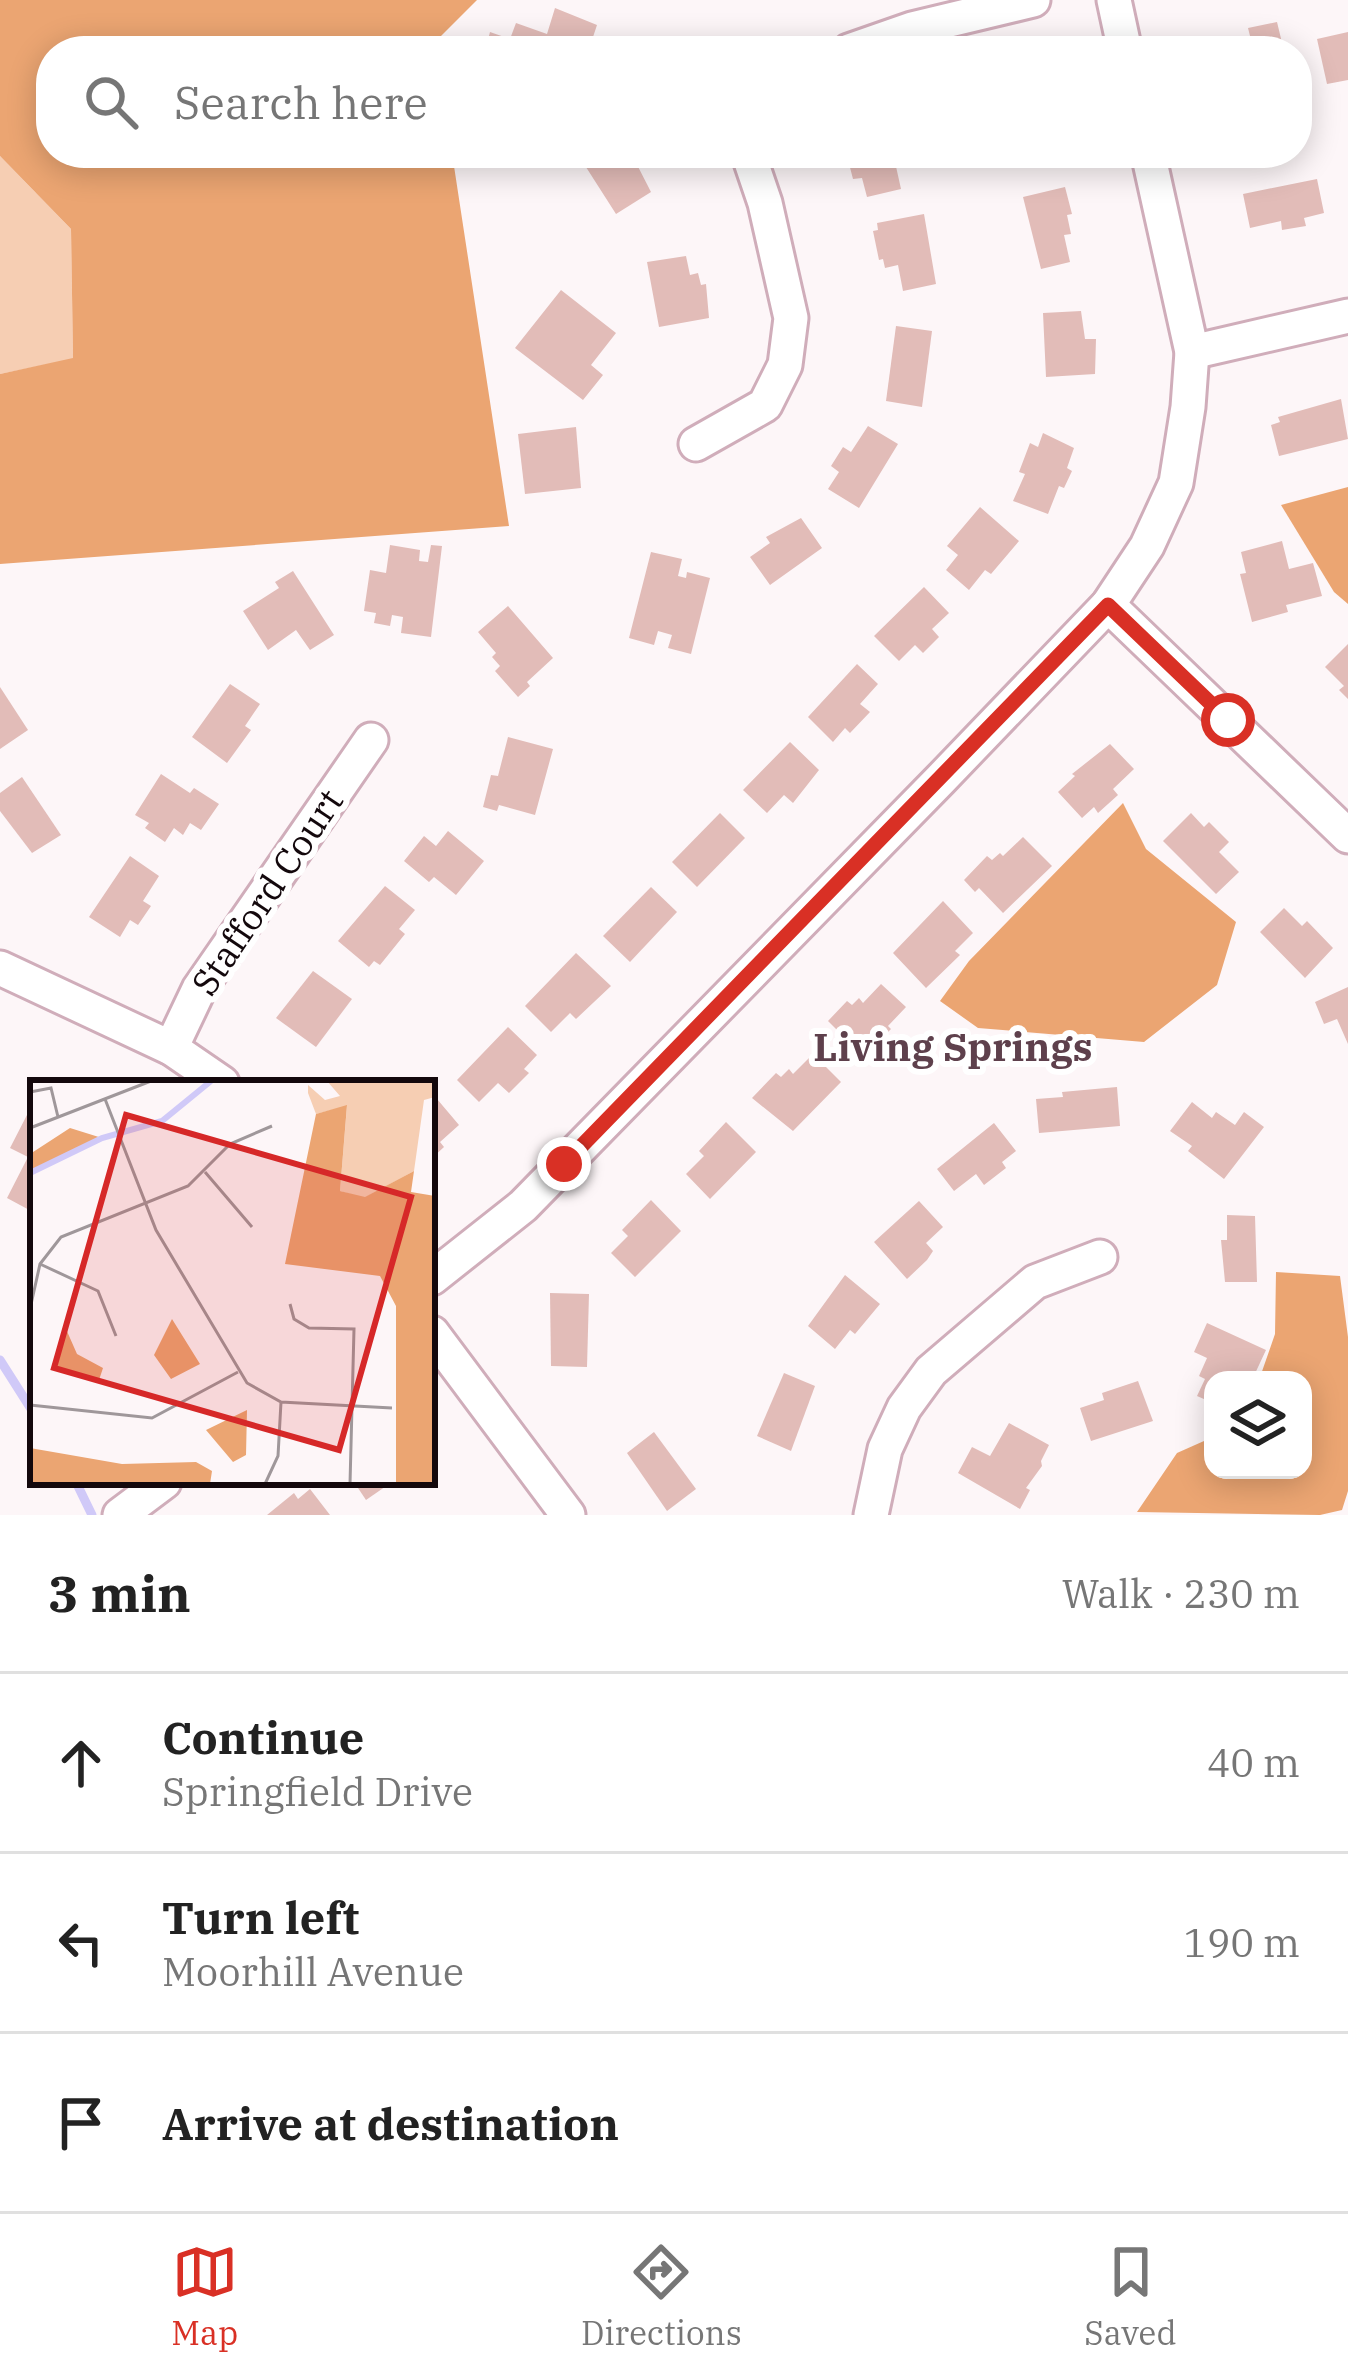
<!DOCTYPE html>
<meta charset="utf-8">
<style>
body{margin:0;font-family:"IBM Plex Serif",serif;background:#f6f6f6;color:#222}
.controls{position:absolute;right:36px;bottom:36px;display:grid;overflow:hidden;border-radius:24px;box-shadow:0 6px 30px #0003}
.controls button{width:108px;height:108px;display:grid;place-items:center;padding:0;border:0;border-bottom:3px solid #e0e0e0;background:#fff;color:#222;font:60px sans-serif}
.stop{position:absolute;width:36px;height:36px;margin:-27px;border:9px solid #d93025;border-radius:50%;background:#fff}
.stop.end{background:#d93025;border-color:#fff;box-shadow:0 3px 12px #0008}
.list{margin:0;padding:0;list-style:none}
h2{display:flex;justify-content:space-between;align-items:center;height:156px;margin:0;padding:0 48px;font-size:51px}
h2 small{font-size:39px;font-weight:400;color:#767676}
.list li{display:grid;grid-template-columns:78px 1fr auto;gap:36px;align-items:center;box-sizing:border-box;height:180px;padding:0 48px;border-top:3px solid #e0e0e0}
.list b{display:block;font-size:45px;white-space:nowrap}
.list p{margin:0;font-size:39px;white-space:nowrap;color:#767676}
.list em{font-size:39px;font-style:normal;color:#767676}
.icon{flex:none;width:66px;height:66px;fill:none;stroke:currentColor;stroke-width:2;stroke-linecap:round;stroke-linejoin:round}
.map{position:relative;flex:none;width:1348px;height:1515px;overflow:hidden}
.search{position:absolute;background:#fff;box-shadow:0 6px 30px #0003;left:36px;right:36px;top:36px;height:132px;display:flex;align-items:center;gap:30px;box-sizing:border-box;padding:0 42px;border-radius:48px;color:#767676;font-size:45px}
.sheet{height:696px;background:#fff}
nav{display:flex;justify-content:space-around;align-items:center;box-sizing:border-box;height:168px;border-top:3px solid #e0e0e0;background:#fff;font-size:33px;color:#767676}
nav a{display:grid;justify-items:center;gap:6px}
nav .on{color:#d93025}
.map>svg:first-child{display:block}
.green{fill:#f6ceb3}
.forest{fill:#eba572}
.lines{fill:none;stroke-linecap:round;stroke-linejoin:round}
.stream{stroke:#d0c9f8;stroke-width:9}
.building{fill:#e2bcb8}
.street-casing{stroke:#d0adba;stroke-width:39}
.street{stroke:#fff;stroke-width:33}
.route{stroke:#d93025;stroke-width:15}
.labels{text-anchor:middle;stroke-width:12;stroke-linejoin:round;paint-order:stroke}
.street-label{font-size:36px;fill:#13080c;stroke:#fff}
.neighbourhood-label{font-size:39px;font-weight:bold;fill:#5e404c;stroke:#fff}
.inset-river{fill:none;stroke:#d0c9f8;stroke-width:6}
.inset-road{fill:none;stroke:#9f979a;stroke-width:3}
.view{fill:#d62828;fill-opacity:0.15;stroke:#d62828;stroke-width:6}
.inset-edge{fill:none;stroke:#13080c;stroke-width:6}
</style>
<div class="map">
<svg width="1348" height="1515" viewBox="0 0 1348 1515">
<rect width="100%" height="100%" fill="#fdf6f8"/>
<!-- green -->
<path class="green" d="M 0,156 L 71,229 L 73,359 L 0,374 Z"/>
<!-- forest -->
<g class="forest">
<path d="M 0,0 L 477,0 L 435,42 L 436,51 L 51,51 L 51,153 L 452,153 L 509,526 L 0,564 L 0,374 L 73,358 L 71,229 L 0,156 Z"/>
<path d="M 1348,487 L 1348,604 L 1334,592 L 1281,505 Z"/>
<path d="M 1123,803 L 1146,849 L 1236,922 L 1217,985 L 1144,1042 L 978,1028 L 940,1001 L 969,961 Z"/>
<path d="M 1276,1272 L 1340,1276 L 1348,1337 L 1348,1491 L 1342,1510 L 1320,1515 L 1137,1512 L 1177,1453 L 1213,1437 L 1213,1470 L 1303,1470 L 1303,1380 L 1259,1380 L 1275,1334 Z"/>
</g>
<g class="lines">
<!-- stream -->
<g class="stream">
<path d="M 0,1360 L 33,1412"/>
<path d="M 76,1482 L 92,1515"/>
</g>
</g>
<!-- building -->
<g class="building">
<path d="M 555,8 L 597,25 L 591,43 L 599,47 L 598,51 L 485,51 L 490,32 L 510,39 L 516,23 L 547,34 Z"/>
<path d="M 1277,22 L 1284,51 L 1209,51 L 1239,42 L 1239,47 L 1252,44 L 1248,28 Z"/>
<path d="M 1348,32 L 1348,80 L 1327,84 L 1317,39 Z"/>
<path d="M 577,153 L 619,153 L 623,158 L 631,153 L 651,192 L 616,214 Z"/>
<path d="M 857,153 L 893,153 L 901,189 L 867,197 L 862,178 L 853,179 L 847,156 Z"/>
<path d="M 1012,153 L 1055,153 L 1055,155 L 1015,164 Z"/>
<path d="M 1317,179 L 1324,213 L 1304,218 L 1306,226 L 1282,230 L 1281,221 L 1250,228 L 1243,194 Z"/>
<path d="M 1065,187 L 1072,214 L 1067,215 L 1071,234 L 1064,235 L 1070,262 L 1041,269 L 1023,197 Z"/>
<path d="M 924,214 L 936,284 L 903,291 L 898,265 L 885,268 L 883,259 L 879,260 L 873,231 L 878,230 L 877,223 Z"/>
<path d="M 686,256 L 690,275 L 698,273 L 701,285 L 706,284 L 709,318 L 659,327 L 647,262 Z"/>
<path d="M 561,290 L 616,333 L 591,365 L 603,375 L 583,400 L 515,348 Z"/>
<path d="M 1081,311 L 1085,339 L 1096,339 L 1095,374 L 1046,377 L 1043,313 Z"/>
<path d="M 896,326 L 932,331 L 922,407 L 886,401 Z"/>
<path d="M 1341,399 L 1348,439 L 1279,456 L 1271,425 L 1280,422 L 1278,417 Z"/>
<path d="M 868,426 L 898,444 L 859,508 L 828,489 L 839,472 L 831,466 L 843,447 L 851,452 Z"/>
<path d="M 576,427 L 581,488 L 525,494 L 518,434 Z"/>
<path d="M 1043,433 L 1074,448 L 1067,468 L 1072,471 L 1064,488 L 1059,486 L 1048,514 L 1013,501 L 1025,474 L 1019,472 L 1030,443 L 1038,447 Z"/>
<path d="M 980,507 L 1019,541 L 991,574 L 985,570 L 969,590 L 946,570 L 958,555 L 947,546 Z"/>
<path d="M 801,518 L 822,548 L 770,585 L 750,557 L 770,543 L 766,537 Z"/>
<path d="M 1282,541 L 1289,569 L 1313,563 L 1322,596 L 1286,605 L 1288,612 L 1252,622 L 1240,574 L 1246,573 L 1241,552 Z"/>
<path d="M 390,545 L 420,550 L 419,561 L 428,562 L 431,545 L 442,546 L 431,637 L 401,633 L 403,617 L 392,615 L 390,626 L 374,623 L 376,613 L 364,611 L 370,570 L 386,573 Z"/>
<path d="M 651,552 L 682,559 L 678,576 L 686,578 L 687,572 L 710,578 L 691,654 L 668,648 L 672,635 L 658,631 L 654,645 L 629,638 Z"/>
<path d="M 293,571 L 334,635 L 310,650 L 296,630 L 268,650 L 243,611 L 279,588 L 275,582 Z"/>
<path d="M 924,587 L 949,613 L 932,629 L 939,637 L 923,653 L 915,645 L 899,661 L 874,636 Z"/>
<path d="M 508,606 L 553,658 L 527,682 L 530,686 L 518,697 L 495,671 L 500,666 L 492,657 L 496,653 L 478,632 Z"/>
<path d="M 1348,644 L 1348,699 L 1339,690 L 1344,686 L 1325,667 Z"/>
<path d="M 857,664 L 878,684 L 860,704 L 870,712 L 850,733 L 845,728 L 833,742 L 808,717 Z"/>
<path d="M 230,684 L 260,704 L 245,726 L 251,730 L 227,763 L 192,737 Z"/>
<path d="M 0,687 L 28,730 L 0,749 Z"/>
<path d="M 508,737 L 553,749 L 535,815 L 499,805 L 497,811 L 483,807 L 491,775 L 498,776 Z"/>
<path d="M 790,742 L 819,770 L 793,803 L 784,795 L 767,813 L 743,790 Z"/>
<path d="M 1110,744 L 1134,769 L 1113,789 L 1118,795 L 1098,813 L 1094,807 L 1082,818 L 1058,792 L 1075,776 L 1072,774 Z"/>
<path d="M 161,774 L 190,793 L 194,788 L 219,804 L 201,830 L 190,823 L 183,835 L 174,828 L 165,842 L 145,828 L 149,823 L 135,815 Z"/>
<path d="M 22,777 L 61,835 L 32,853 L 0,811 L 0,793 Z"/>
<path d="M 720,813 L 745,838 L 697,887 L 672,862 Z"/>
<path d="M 1191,813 L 1204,827 L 1209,822 L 1229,842 L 1219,852 L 1239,872 L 1216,894 L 1163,841 Z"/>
<path d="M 448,831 L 484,861 L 456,895 L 434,877 L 429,882 L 404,861 L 424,836 L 436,846 Z"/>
<path d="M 1023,837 L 1052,866 L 1003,913 L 979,888 L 975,892 L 964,880 L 987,856 L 992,860 L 1000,853 L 1003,856 Z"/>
<path d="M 130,856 L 159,876 L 143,901 L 151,906 L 138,925 L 130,920 L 120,937 L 89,917 Z"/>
<path d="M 385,886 L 415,910 L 399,929 L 405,934 L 380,965 L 374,961 L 369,967 L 338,941 Z"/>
<path d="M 651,887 L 677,912 L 630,962 L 603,936 Z"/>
<path d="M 943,901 L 973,933 L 955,951 L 960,955 L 926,988 L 893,953 Z"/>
<path d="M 1284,908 L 1302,926 L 1307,921 L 1333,948 L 1305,978 L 1260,932 Z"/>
<path d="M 576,953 L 611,986 L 576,1019 L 570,1013 L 551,1032 L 525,1006 Z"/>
<path d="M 313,971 L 352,999 L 316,1047 L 276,1018 Z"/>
<path d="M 881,984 L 906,1007 L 888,1026 L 891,1029 L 864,1057 L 828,1021 L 847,1001 L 852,1005 L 859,998 L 863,1003 Z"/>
<path d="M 1348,987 L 1348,1044 L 1337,1019 L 1324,1024 L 1315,1002 Z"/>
<path d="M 508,1027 L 537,1055 L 524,1069 L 529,1073 L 509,1093 L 498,1083 L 479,1102 L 457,1080 Z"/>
<path d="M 813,1054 L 841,1082 L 793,1131 L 752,1098 L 776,1073 L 781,1077 L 789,1069 L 793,1074 Z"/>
<path d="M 1117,1087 L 1120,1126 L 1039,1133 L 1036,1099 L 1063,1097 L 1062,1092 Z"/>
<path d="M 437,1099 L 459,1125 L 440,1142 L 444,1147 L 432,1158 L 432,1103 Z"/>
<path d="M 1192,1102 L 1212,1118 L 1216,1112 L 1235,1125 L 1244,1112 L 1264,1127 L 1224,1179 L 1188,1151 L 1192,1146 L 1170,1131 Z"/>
<path d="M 28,1113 L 33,1116 L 33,1212 L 7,1198 L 28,1157 L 10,1148 Z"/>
<path d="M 726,1122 L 756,1152 L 710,1199 L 686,1174 L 704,1156 L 699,1151 Z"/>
<path d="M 994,1123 L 1016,1151 L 1002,1162 L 1006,1168 L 984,1185 L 976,1174 L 954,1191 L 937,1169 Z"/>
<path d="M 651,1200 L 681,1231 L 635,1277 L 611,1253 L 628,1236 L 622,1230 Z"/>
<path d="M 919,1201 L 943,1227 L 926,1243 L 933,1251 L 927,1260 L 907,1279 L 874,1242 Z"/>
<path d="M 1227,1215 L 1255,1216 L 1257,1282 L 1225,1282 L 1221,1240 L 1227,1240 Z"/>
<path d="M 845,1275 L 880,1304 L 855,1334 L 850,1330 L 835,1349 L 808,1326 Z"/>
<path d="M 550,1293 L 589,1294 L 587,1367 L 551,1366 Z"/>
<path d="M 1207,1323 L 1266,1350 L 1252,1380 L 1213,1380 L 1213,1403 L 1197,1396 L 1205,1379 L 1199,1376 L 1207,1358 L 1194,1352 Z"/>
<path d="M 784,1373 L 815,1386 L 791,1451 L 757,1436 Z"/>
<path d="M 1138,1381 L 1153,1421 L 1091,1441 L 1080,1408 L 1104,1400 L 1102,1393 Z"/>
<path d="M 1009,1423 L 1049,1445 L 1041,1461 L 1042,1466 L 1026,1488 L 1030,1490 L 1020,1509 L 958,1473 L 972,1447 L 990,1456 Z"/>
<path d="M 654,1432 L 696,1489 L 667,1511 L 627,1453 Z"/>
<path d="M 354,1482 L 392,1482 L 366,1500 Z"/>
<path d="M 310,1489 L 330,1515 L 267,1515 L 294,1493 L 298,1499 Z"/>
</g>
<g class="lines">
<!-- street casing -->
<g class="street-casing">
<g id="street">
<path d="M 1114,0 L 1125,51"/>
<path d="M 849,51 L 912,29 L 1033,0"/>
<path d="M 1192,352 L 1348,316"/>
<path d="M 696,444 L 765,405 L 785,365 L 791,318 L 765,203 L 748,153"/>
<path d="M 1108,605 L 1348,836"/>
<path d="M 0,968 L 171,1048 L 222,1083"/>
<path d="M 171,1048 L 199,989 L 371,740"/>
<path d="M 432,1278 L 523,1206 L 940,780 L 1108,605 L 1147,546 L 1176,483 L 1188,407 L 1192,352 L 1148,153"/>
<path d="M 432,1333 L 568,1515"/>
<path d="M 120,1515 L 164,1482"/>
<path d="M 871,1515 L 885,1449 L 904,1408 L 931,1371 L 1035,1282 L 1100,1257"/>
</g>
</g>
<!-- street -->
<use href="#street" class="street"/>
</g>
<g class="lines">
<!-- route -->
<path class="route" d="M 564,1164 L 1108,605 L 1228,720"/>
</g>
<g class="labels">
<!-- street labels -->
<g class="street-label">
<text transform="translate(267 892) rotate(-56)" y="13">Stafford Court</text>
</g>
<!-- neighbourhood labels -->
<g class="neighbourhood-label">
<text x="953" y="1061">Living Springs</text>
</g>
</g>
<!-- overview -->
<g transform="translate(30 1080)">
<rect width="405" height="405" fill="#fdf6f8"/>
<path d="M 297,1 L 405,1 L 405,17 L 394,20 L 384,91 L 334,118 L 310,111 L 317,26 L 286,34 L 278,13 L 278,5 L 295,20 L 310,16 Z" fill="#f6ceb3"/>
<path d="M 317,25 L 310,111 L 335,117 L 384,91 L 381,112 L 405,116 L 405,404 L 366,404 L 366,226 L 350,196 L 255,184 L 286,34 ZM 40,48 L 72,58 L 0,93 L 0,74 ZM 142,239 L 170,284 L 141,299 L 124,275 ZM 36,249 L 47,274 L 73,288 L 69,300 L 25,288 ZM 217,330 L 216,375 L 203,382 L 176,350 ZM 0,368 L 92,384 L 166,382 L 182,391 L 180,404 L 0,404 Z" fill="#eba572"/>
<path class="inset-river" d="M 0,93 L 72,58 L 132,41 L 181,1"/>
<path class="inset-road" d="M 0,12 L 21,8 L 28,37M 75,19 L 126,150 L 217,303 L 251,322 L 362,328M 0,48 L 121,1M 175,92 L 222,147M 10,184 L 68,211 L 86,256M 260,224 L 264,239 L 279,248 L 324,249 L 320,404M 0,229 L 10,184 L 31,157 L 158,106 L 200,64 L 242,46M 0,325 L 122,338 L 208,292M 235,404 L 248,376 L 251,322"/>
<path class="view" d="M 96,35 L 381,117 L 309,370 L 24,288 Z"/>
<rect width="405" height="405" class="inset-edge"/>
</g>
</svg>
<div class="controls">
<button><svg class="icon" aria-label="layers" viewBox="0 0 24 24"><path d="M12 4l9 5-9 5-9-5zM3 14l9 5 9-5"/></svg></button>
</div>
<div class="stop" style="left:1228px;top:720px"></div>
<div class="stop end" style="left:564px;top:1164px"></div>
<div class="search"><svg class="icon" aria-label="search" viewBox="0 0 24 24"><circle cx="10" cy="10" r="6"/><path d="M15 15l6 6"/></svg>Search here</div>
</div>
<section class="sheet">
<h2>3 min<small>Walk · 230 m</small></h2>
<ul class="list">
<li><svg class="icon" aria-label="ahead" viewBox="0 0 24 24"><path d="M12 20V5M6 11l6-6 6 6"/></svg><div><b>Continue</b><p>Springfield Drive</p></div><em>40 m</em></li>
<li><svg class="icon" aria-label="left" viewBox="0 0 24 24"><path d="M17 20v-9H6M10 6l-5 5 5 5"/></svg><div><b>Turn left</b><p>Moorhill Avenue</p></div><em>190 m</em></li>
<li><svg class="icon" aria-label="arrive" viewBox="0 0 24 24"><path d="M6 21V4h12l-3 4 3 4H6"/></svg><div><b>Arrive at destination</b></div></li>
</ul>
</section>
<nav>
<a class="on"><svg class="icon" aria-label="map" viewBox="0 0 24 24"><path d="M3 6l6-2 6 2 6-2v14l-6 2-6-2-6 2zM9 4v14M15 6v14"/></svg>Map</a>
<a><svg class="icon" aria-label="directions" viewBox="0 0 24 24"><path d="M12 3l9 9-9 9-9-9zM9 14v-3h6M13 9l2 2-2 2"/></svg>Directions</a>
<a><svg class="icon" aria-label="saved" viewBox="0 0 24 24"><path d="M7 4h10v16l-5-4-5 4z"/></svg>Saved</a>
</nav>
